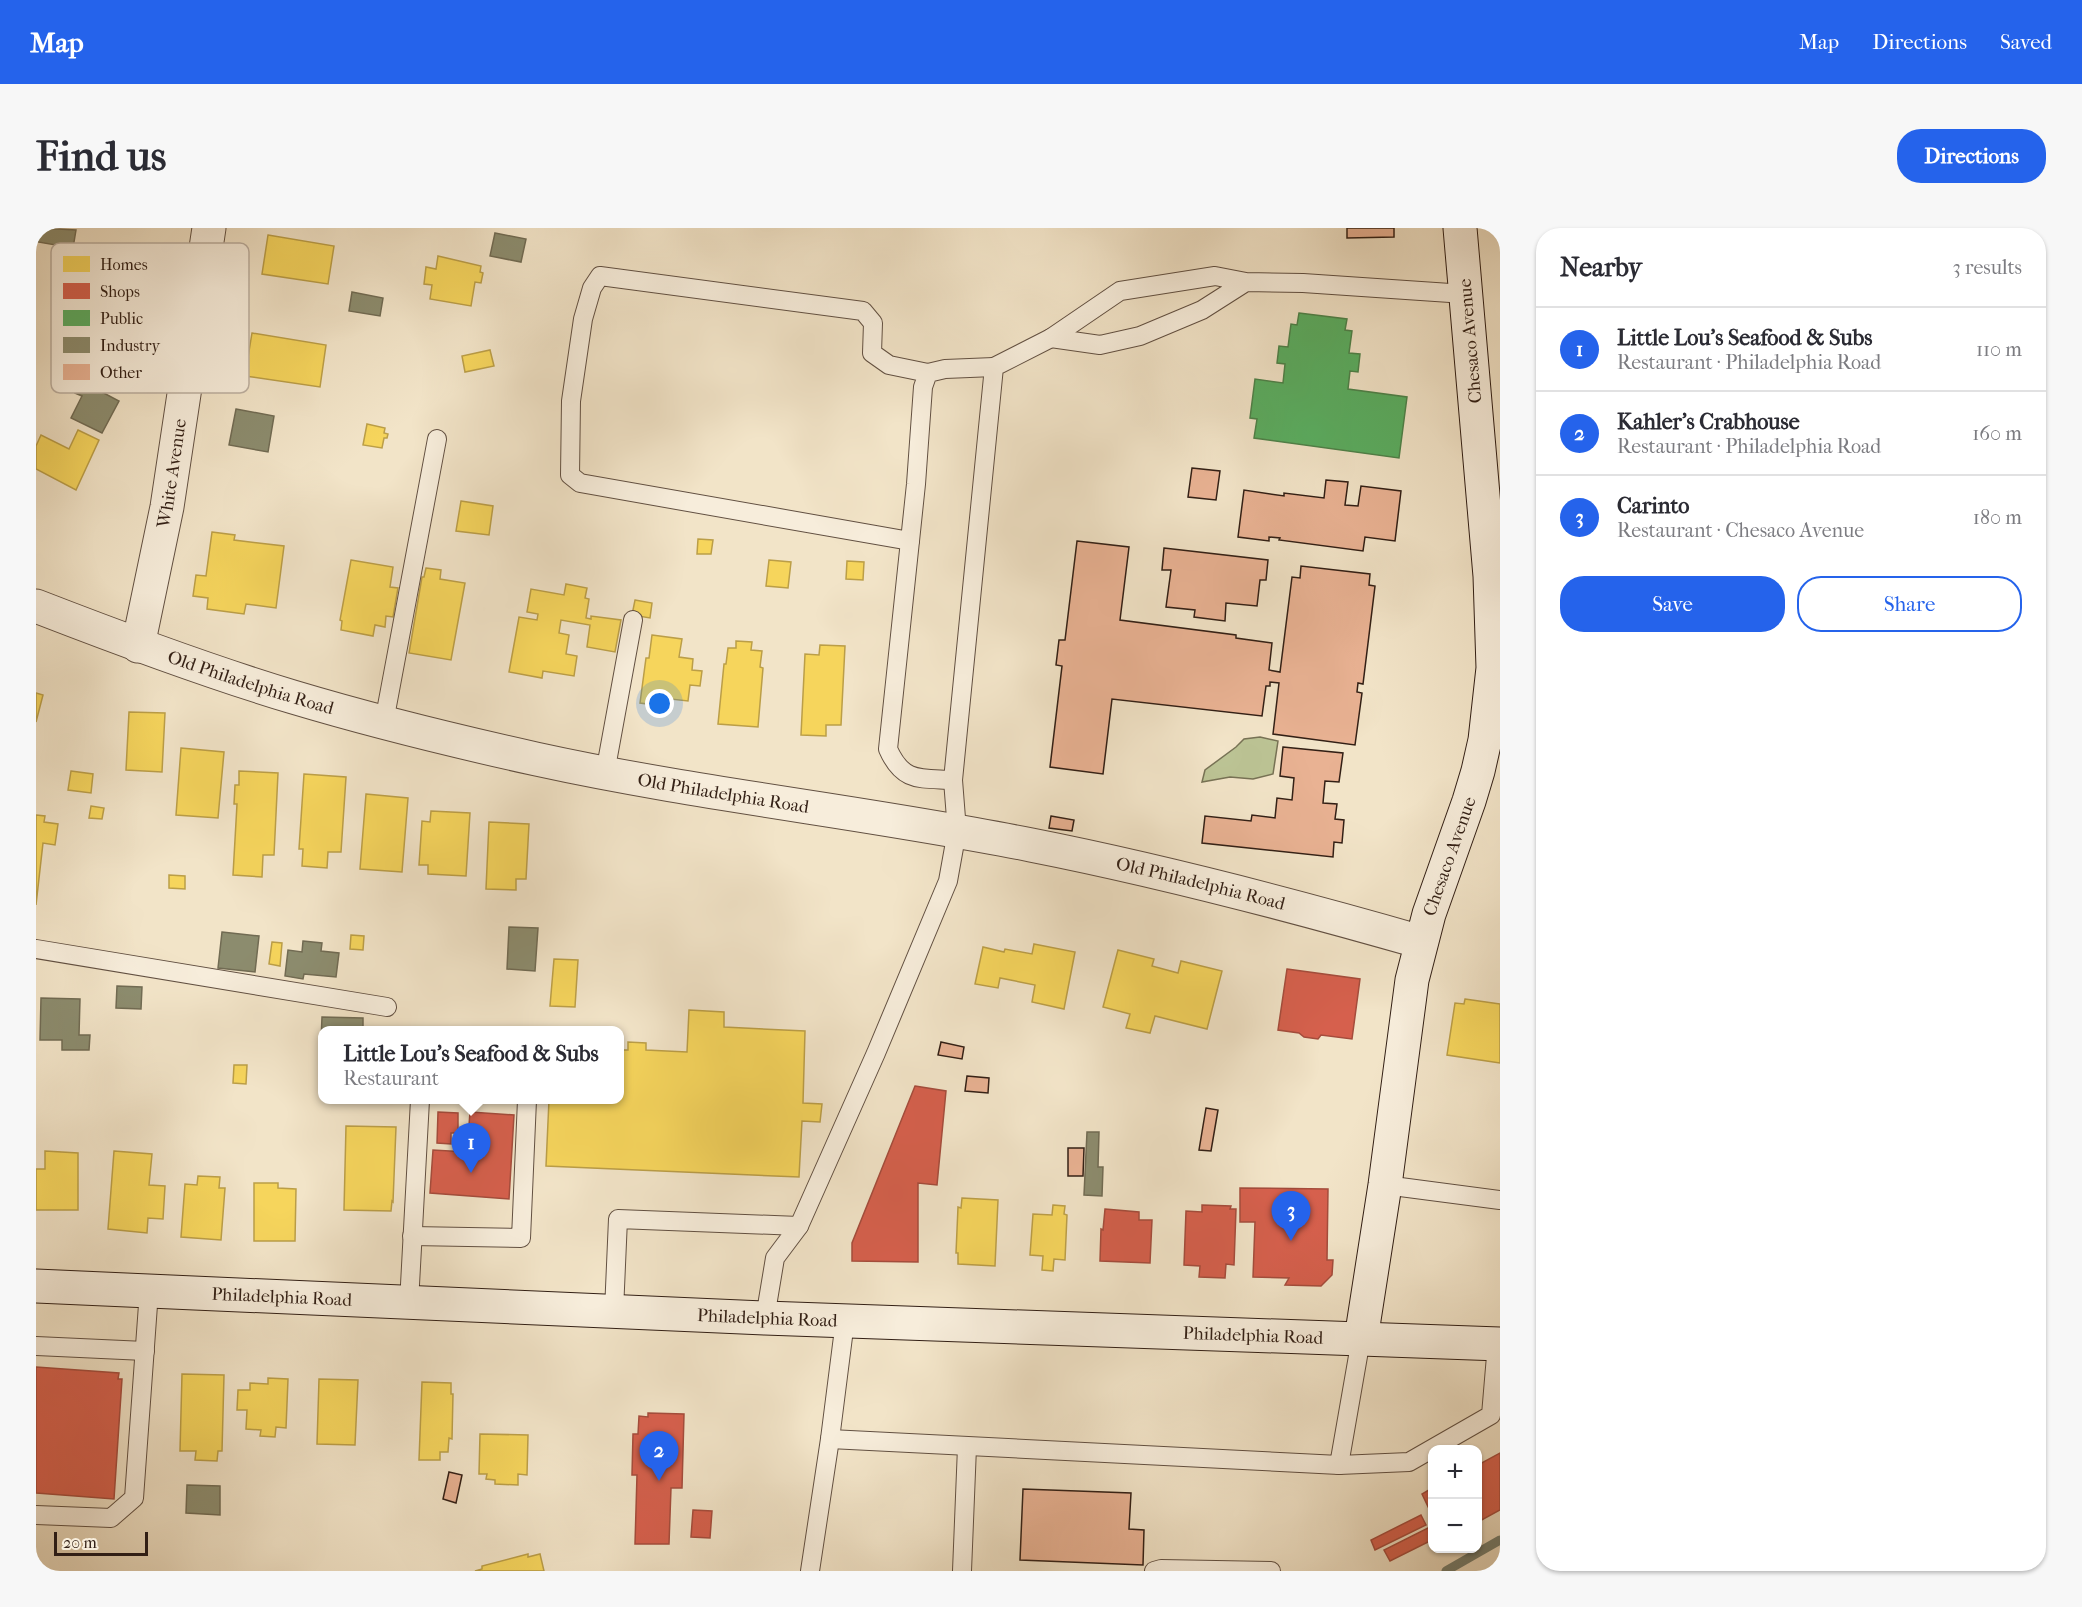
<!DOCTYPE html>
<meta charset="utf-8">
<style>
body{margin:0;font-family:"IM FELL French Canon",serif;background:#f7f7f7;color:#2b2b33}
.controls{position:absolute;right:18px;bottom:18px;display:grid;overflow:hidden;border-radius:12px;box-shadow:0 2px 4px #0004}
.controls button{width:54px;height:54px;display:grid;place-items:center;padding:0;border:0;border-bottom:2px solid #e1e1e2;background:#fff;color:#2b2b33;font:30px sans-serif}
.scale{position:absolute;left:18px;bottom:15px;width:94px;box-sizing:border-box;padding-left:6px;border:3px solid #321f15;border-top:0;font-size:16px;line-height:21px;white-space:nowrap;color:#321f15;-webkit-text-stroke:4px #f7eddb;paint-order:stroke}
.you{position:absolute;left:624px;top:476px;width:21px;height:21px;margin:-15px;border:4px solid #fff;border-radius:50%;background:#1a73e8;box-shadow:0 0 0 9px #1a73e833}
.badge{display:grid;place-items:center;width:39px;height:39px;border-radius:50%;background:#2563eb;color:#fff;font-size:20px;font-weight:700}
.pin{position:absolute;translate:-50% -50px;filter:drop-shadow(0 2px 3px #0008)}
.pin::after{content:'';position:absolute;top:32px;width:21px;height:18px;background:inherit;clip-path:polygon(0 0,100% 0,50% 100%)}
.popup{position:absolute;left:282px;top:798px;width:306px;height:78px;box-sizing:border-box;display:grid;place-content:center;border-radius:12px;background:#fff;filter:drop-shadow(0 2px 4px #0005);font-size:20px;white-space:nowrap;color:#7c7c81}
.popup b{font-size:22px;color:#2b2b33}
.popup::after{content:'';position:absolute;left:50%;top:100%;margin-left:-12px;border:12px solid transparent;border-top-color:#fff}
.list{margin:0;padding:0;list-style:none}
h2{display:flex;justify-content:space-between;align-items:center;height:78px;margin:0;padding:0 24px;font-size:26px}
h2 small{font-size:20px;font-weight:400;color:#7c7c81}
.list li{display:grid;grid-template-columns:39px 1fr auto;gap:18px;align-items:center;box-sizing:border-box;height:84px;padding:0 24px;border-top:2px solid #e1e1e2}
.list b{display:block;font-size:22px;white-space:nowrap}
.list p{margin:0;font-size:20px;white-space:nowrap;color:#7c7c81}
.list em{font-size:20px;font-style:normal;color:#7c7c81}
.actions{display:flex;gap:12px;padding:18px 24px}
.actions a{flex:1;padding:14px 0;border:2px solid #2563eb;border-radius:24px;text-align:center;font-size:21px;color:#2563eb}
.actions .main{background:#2563eb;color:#fff}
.map{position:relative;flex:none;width:1464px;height:1343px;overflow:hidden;border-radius:24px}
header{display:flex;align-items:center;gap:36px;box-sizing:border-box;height:84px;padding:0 30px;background:#2563eb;color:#fff}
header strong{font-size:28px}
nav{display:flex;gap:33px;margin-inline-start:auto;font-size:21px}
.intro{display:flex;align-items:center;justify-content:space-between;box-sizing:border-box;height:144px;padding:0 36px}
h1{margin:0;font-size:42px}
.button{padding:15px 27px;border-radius:24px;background:#2563eb;color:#fff;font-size:21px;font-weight:700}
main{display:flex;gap:36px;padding:0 36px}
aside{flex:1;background:#fff;border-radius:24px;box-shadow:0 2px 4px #0004}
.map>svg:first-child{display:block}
.green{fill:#bcc495;stroke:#777255;stroke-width:1.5}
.homes{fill:#f6d55c;stroke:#bb9e47;stroke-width:1.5}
.shops{fill:#d6604d;stroke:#a54c3c;stroke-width:1.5}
.public{fill:#5aae61;stroke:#4e834a;stroke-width:1.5}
.industry{fill:#8c8c6e;stroke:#716b53;stroke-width:1.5}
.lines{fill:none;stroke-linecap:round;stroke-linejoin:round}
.stream{stroke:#727f72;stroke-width:9}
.building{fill:#e9b293;stroke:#321f15;stroke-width:1.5}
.lane-casing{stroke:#625042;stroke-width:20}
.street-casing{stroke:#625042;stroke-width:35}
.secondary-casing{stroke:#321f15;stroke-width:35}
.lane{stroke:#f7eddb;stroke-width:18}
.street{stroke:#f7eddb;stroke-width:33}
.secondary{stroke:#f7eddb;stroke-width:33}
.labels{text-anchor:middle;stroke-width:6;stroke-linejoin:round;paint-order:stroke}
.street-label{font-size:18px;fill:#321f15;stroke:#f7eddb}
.key{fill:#f7eddb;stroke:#bcafa0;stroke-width:1.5}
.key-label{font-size:16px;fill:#321f15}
</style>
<header>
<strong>Map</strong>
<nav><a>Map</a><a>Directions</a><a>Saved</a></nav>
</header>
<div class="intro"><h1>Find us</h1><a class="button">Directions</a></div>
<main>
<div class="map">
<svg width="1464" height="1343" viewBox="0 0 1464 1343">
<rect width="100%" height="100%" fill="#f2e4c8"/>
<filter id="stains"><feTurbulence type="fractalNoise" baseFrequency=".00333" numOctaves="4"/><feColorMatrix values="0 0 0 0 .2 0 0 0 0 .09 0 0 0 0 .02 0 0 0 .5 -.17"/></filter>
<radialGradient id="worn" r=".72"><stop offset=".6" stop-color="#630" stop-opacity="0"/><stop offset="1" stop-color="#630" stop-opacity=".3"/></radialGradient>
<!-- green -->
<path class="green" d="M 1224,509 L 1242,513 L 1237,546 L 1217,551 L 1194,549 L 1166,554 L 1169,542 L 1200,519 L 1208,511 Z"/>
<!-- homes -->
<g class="homes">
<path d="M 232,7 L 298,18 L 292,56 L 226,46 Z"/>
<path d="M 29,22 L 49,25 L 48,38 L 28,35 Z"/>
<path d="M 402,28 L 445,38 L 444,44 L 447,45 L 445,55 L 439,54 L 435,78 L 394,71 L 396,57 L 388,56 L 390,39 L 400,41 Z"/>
<path d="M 79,43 L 99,46 L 96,61 L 105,62 L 103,75 L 114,77 L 111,95 L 99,93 L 97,107 L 88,105 L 85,120 L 51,114 L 55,93 L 38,90 L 44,59 L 65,62 L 66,57 L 76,58 Z"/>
<path d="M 216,105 L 290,117 L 284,159 L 209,148 Z"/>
<path d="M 454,122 L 458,138 L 429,144 L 426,128 Z"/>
<path d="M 331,196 L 349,200 L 348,205 L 352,206 L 351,210 L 348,210 L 346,220 L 327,217 Z"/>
<path d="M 42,202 L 63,212 L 40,262 L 0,241 L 0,218 L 5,207 L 33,221 Z"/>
<path d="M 425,273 L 457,278 L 453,307 L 420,303 Z"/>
<path d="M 176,304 L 199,307 L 198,312 L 248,318 L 240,380 L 210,376 L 208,386 L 171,381 L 172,370 L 157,368 L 160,347 L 170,348 Z"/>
<path d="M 662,311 L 677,312 L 675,326 L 661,326 Z"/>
<path d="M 315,332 L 357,339 L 354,359 L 362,360 L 357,389 L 350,388 L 349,399 L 339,397 L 337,408 L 305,402 L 306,393 L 304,392 Z"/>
<path d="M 733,332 L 755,334 L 752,360 L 730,358 Z"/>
<path d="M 811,333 L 828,334 L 827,352 L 810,351 Z"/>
<path d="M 390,340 L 405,342 L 404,351 L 429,355 L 415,432 L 373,425 L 386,349 L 388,349 Z"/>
<path d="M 530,356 L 551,360 L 549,370 L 553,371 L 550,390 L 555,391 L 555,388 L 585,392 L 579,424 L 551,419 L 554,397 L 525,392 L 523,405 L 533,407 L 530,426 L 541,428 L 538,448 L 507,443 L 506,450 L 473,444 L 483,389 L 501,392 L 502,386 L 491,384 L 495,361 L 528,367 Z"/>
<path d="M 599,372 L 616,375 L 614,390 L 596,387 Z"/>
<path d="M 616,407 L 646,411 L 643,429 L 657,431 L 656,442 L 666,443 L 664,458 L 654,457 L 652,473 L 635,471 L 634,479 L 604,475 L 610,430 L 613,430 Z"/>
<path d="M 700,413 L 716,414 L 715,422 L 726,423 L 724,439 L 727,440 L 722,499 L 682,496 L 688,436 L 690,436 L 692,420 L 700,420 Z"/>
<path d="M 784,417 L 809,418 L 805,497 L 790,497 L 790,508 L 765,507 L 769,426 L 783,427 Z"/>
<path d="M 0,465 L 7,467 L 0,494 Z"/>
<path d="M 93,484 L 129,485 L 126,544 L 90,542 Z"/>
<path d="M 145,520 L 188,524 L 182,590 L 140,587 Z"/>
<path d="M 35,543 L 57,546 L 55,565 L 32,562 Z"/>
<path d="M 203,543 L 242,545 L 238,627 L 227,627 L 226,649 L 197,647 L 201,576 L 198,576 L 199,557 L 203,557 Z"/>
<path d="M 268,546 L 310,549 L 305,624 L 292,624 L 291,640 L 266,638 L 267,621 L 263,621 Z"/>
<path d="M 330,566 L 372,570 L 366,644 L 324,641 Z"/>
<path d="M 55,578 L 68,580 L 66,591 L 53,590 Z"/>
<path d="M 395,583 L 434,585 L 430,648 L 392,646 L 392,637 L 383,637 L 386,593 L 394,594 Z"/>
<path d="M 0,587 L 9,588 L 8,594 L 22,596 L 19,617 L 7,615 L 0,677 Z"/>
<path d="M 453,594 L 493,596 L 490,651 L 480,651 L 480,662 L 450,661 Z"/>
<path d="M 133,647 L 149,648 L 149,661 L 133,660 Z"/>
<path d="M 315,707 L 328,708 L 327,722 L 314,721 Z"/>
<path d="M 236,714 L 246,715 L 244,738 L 233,736 Z"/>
<path d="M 998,716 L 1039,724 L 1028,781 L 996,774 L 999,757 L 964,750 L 962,760 L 939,756 L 947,719 L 968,724 L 969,721 L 996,726 Z"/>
<path d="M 1082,722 L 1118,731 L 1116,738 L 1142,745 L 1145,733 L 1186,743 L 1171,801 L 1119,788 L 1114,805 L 1090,800 L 1094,786 L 1067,779 Z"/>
<path d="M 518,731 L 542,732 L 539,779 L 514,778 Z"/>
<path d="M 1429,771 L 1464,776 L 1464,835 L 1411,827 L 1419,775 L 1428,776 Z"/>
<path d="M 653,782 L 688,784 L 688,799 L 769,803 L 767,875 L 786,876 L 784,894 L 766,893 L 763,949 L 510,938 L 513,872 L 584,872 L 584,822 L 592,822 L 592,814 L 610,815 L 610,822 L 651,824 Z"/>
<path d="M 198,837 L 211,837 L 210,856 L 197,855 Z"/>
<path d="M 310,898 L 360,899 L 357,974 L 356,973 L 355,983 L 308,982 Z"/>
<path d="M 9,923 L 42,925 L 42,982 L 0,982 L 0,941 L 9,941 Z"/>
<path d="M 78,923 L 116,926 L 113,957 L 129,958 L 127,991 L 112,990 L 111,1005 L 72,1001 Z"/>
<path d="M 162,948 L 184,949 L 183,960 L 189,960 L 185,1012 L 145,1009 L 149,956 L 161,957 Z"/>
<path d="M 218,955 L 242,955 L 242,960 L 260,961 L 259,1013 L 218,1013 Z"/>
<path d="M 926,970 L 962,972 L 959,1038 L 922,1036 L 922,1025 L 920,1025 L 922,979 L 925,980 Z"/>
<path d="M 1017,977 L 1029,978 L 1028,986 L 1031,987 L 1029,1032 L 1018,1031 L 1017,1043 L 1006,1042 L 1007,1028 L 994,1027 L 997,986 L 1016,987 Z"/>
<path d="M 146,1146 L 188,1147 L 186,1223 L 182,1223 L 181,1233 L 159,1232 L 160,1223 L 144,1223 Z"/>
<path d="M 232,1150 L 252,1151 L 250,1200 L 240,1199 L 239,1209 L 224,1208 L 225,1202 L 210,1201 L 211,1182 L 201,1182 L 202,1162 L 214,1162 L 214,1155 L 232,1156 Z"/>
<path d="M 283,1151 L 322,1152 L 319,1217 L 281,1216 Z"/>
<path d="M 386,1154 L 415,1155 L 415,1166 L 417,1166 L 416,1211 L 413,1210 L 412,1224 L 404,1224 L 404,1232 L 383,1232 Z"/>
<path d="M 444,1206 L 492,1207 L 491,1247 L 482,1246 L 482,1257 L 459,1256 L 459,1252 L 450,1251 L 451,1246 L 443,1246 Z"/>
<path d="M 492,1326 L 492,1329 L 504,1326 L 508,1343 L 439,1343 L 446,1341 L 446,1338 Z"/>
</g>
<!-- shops -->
<g class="shops">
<path d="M 1251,741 L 1324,751 L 1316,811 L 1285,807 L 1282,811 L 1268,809 L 1263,805 L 1242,802 Z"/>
<path d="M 879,858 L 910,863 L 901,957 L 882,955 L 882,1034 L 816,1033 L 816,1015 Z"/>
<path d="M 402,884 L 422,885 L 422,905 L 415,905 L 415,916 L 401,915 Z"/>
<path d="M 434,884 L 478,887 L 473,971 L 394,965 L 397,922 L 431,924 Z"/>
<path d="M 1204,960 L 1292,961 L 1291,1032 L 1297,1032 L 1296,1047 L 1285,1058 L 1249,1057 L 1253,1050 L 1217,1049 L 1219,994 L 1204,994 Z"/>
<path d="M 1166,977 L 1195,978 L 1194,981 L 1200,981 L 1198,1037 L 1190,1036 L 1189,1050 L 1163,1049 L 1164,1038 L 1148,1037 L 1150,983 L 1166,984 Z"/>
<path d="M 1069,981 L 1103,984 L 1103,992 L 1116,992 L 1114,1035 L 1064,1033 L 1065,1001 L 1067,1002 Z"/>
<path d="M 0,1139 L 83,1145 L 82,1151 L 86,1151 L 78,1271 L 0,1265 Z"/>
<path d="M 612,1185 L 648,1186 L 646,1260 L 635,1260 L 633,1316 L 599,1316 L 601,1247 L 596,1247 L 597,1206 L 602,1206 L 603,1188 L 612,1189 Z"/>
<path d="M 1464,1225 L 1464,1282 L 1442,1294 L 1442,1237 Z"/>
<path d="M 1396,1260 L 1396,1287 L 1386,1266 Z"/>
<path d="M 657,1282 L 676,1283 L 674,1310 L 655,1309 Z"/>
<path d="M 1385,1287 L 1390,1297 L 1339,1322 L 1335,1312 Z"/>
<path d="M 1396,1298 L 1396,1312 L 1354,1333 L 1348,1322 Z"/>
</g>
<!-- public -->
<path class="public" d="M 1263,85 L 1311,91 L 1309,102 L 1316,103 L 1313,125 L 1324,126 L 1322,144 L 1314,143 L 1312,161 L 1371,169 L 1363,230 L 1218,210 L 1221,191 L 1214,190 L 1219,151 L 1247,155 L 1249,136 L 1241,135 L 1243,118 L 1252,119 L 1255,96 L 1261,97 Z"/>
<!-- industry -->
<g class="industry">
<path d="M 4,0 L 40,2 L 37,20 L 2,14 Z"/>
<path d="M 459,5 L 490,11 L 485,34 L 454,28 Z"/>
<path d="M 316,64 L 347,70 L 344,88 L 313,83 Z"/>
<path d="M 45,153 L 83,173 L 66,205 L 35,190 L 46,168 L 39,165 Z"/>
<path d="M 200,181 L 238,188 L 232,224 L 193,217 Z"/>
<path d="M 473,699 L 502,700 L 499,743 L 471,741 Z"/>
<path d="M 186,704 L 223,708 L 219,744 L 182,740 Z"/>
<path d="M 267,713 L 286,715 L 285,723 L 303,725 L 300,749 L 268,746 L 267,751 L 249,748 L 252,722 L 266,724 Z"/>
<path d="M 81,758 L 106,759 L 105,781 L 80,780 Z"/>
<path d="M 5,770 L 44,771 L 43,807 L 54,807 L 53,822 L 26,822 L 26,812 L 4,812 Z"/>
<path d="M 286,789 L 327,790 L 327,802 L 286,802 L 286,862 L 283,862 Z"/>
<path d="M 1051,904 L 1063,904 L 1062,939 L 1067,939 L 1066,968 L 1048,967 Z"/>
<path d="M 151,1257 L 184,1258 L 184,1287 L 150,1285 Z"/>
</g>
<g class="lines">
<!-- stream -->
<path class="stream" d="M 1410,1343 L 1464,1312"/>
</g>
<!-- building -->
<g class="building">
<path d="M 1311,0 L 1358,0 L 1358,9 L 1311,10 Z"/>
<path d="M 1156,240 L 1184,243 L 1180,272 L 1152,269 Z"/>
<path d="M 1290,252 L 1312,254 L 1309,277 L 1322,278 L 1325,258 L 1365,263 L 1359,313 L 1329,309 L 1327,323 L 1243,312 L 1244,310 L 1233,309 L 1233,313 L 1202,309 L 1208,262 L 1248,268 L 1248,265 L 1288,270 Z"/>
<path d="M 1041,313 L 1093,319 L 1084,392 L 1200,407 L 1200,410 L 1236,415 L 1233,442 L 1244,444 L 1256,349 L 1264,350 L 1265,338 L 1334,346 L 1333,357 L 1339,358 L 1327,456 L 1322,455 L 1321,464 L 1326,465 L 1319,517 L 1237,506 L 1243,455 L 1234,454 L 1234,458 L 1230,458 L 1226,488 L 1076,471 L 1067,546 L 1014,539 L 1026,438 L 1020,437 L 1023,412 L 1029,412 Z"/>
<path d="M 1128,320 L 1232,332 L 1230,352 L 1224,352 L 1221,378 L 1190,375 L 1189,393 L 1158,389 L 1159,382 L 1130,379 L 1135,342 L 1126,342 Z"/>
<path d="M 1247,519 L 1307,525 L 1303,554 L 1289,553 L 1287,575 L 1301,576 L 1299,591 L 1308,592 L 1306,615 L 1298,614 L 1297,629 L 1166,615 L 1169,588 L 1215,593 L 1216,587 L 1239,590 L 1241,570 L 1256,572 L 1258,550 L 1244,548 Z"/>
<path d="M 1015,588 L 1038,592 L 1036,603 L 1013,600 Z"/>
<path d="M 905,814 L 928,819 L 926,831 L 902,827 Z"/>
<path d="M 931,848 L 953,850 L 952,865 L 929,863 Z"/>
<path d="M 1170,880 L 1182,882 L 1175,923 L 1163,922 Z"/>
<path d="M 1032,920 L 1048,920 L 1047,948 L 1032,948 Z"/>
<path d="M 413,1244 L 426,1247 L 420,1275 L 407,1271 Z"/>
<path d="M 987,1261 L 1095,1265 L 1093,1301 L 1108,1302 L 1107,1337 L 984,1332 Z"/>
</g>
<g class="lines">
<!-- lane casing -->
<g class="lane-casing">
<g id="lane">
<path d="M 1210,54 L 1166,82 L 1104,108 L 1064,117 L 1015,110 L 1084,63 L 1179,48 L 1210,54 L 1267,55 L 1429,66"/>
<path d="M 874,313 L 544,255 L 534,247 L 535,173 L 547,91 L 556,60 L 564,48 L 827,83 L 837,95 L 836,125 L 853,137 L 892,145"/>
<path d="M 348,494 L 401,211"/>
<path d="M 569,545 L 597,392"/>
<path d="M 917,552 C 884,550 867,555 852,521 L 880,256 L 887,159 L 892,145 L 909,141 L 958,139"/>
<path d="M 0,721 L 351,779"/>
<path d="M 1349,957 L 1464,972"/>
<path d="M 376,1008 L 485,1010 L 491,872"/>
<path d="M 373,1075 L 384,872"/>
<path d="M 578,1083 L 582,991 L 763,998"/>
<path d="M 729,1090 L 739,1030 L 763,998 L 840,825 L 912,653 L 921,603 L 917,552 L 958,139 L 1015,110"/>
<path d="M 0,1118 L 109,1123"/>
<path d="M 794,1211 L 1303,1237 L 1325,1111"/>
<path d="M 1303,1237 L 1373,1234 L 1455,1187 L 1461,1116"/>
<path d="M 0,1287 L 75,1290 L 98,1270 L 113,1063"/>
<path d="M 774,1343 L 794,1211 L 809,1093"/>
<path d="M 926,1343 L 931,1219"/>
<path d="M 1118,1343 L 1125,1341 L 1235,1343"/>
</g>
</g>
<!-- street casing -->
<g class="street-casing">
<g id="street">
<path id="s1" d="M 0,378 C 85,411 170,443 257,469 C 337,493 419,513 500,531 C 664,567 831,584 995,617 C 1127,643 1256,677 1385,714"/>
<path id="s2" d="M 102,418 L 131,279 L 173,0"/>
</g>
</g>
<!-- secondary casing -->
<g class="secondary-casing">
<g id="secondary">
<path id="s3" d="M 0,1058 L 729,1090 L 1464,1116"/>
<path id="s4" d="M 1325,1111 L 1349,957 L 1376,752 L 1393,686 L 1433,573 L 1442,543 L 1449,512 L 1457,440 L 1454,348 L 1424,0"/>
</g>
</g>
<!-- lane -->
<use href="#lane" class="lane"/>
<!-- street -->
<use href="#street" class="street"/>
<!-- secondary -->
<use href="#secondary" class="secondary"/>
</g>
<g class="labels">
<!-- street labels -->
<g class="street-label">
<text transform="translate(1434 113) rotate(-95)" y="6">Chesaco Avenue</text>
<text dy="6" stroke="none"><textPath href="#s2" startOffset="176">White Avenue</textPath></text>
<text dy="6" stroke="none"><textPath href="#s1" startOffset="228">Old Philadelphia Road</textPath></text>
<text dy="6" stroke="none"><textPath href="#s1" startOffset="714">Old Philadelphia Road</textPath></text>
<text dy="6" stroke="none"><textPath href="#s4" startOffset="492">Chesaco Avenue</textPath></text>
<text dy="6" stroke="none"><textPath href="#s1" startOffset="1200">Old Philadelphia Road</textPath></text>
<text dy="6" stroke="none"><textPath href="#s3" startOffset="246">Philadelphia Road</textPath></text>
<text dy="6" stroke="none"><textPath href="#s3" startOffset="732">Philadelphia Road</textPath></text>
<text dy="6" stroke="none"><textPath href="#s3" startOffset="1218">Philadelphia Road</textPath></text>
</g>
</g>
<!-- legend -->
<rect x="15" y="15" width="198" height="150" rx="9" class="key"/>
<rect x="27" y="28" width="27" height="16" fill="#f6d55c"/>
<rect x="27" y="55" width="27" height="16" fill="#d6604d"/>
<rect x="27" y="82" width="27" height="16" fill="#5aae61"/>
<rect x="27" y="109" width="27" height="16" fill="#8c8c6e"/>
<rect x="27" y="136" width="27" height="16" fill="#e9b293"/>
<g class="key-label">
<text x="64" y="42">Homes</text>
<text x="64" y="69">Shops</text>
<text x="64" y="96">Public</text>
<text x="64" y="123">Industry</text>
<text x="64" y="150">Other</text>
</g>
<rect width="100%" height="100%" filter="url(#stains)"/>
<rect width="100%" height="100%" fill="url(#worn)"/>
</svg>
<div class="controls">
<button>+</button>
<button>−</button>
</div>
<div class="scale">20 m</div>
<div class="you"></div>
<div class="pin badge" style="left:435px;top:945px">1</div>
<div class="popup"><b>Little Lou’s Seafood &amp; Subs</b>Restaurant</div>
<div class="pin badge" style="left:623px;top:1253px">2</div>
<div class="pin badge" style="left:1255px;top:1013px">3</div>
</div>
<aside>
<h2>Nearby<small>3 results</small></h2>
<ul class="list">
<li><span class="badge">1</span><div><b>Little Lou’s Seafood &amp; Subs</b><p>Restaurant · Philadelphia Road</p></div><em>110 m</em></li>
<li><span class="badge">2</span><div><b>Kahler’s Crabhouse</b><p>Restaurant · Philadelphia Road</p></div><em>160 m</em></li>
<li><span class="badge">3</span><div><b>Carinto</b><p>Restaurant · Chesaco Avenue</p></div><em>180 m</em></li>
</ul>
<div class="actions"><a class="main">Save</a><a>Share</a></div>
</aside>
</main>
